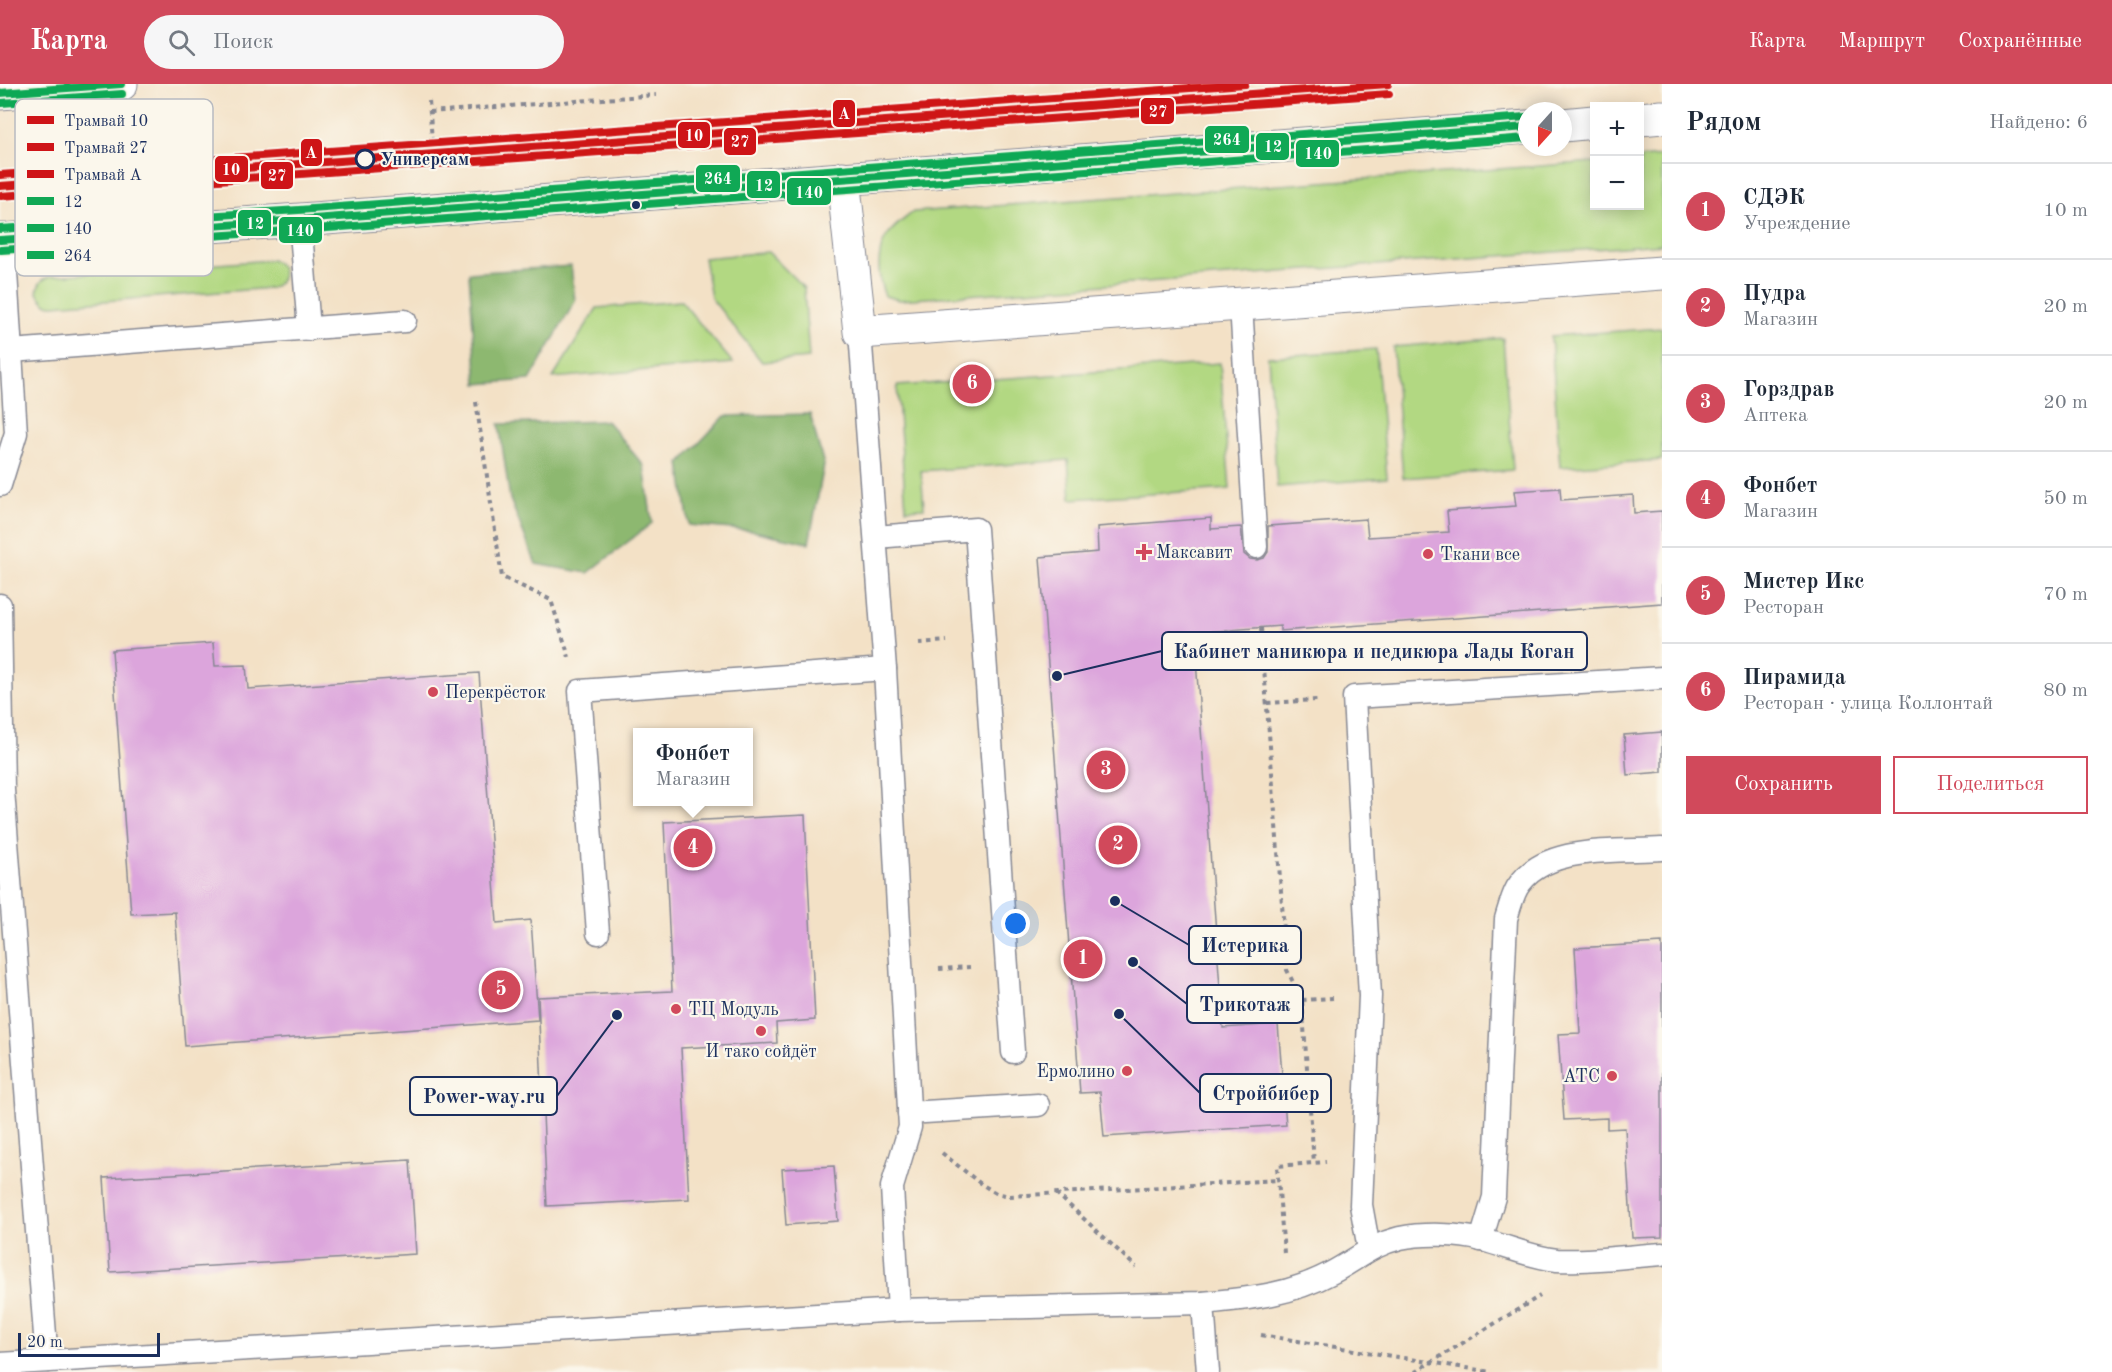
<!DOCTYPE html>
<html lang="ru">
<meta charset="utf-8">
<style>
body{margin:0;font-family:"Old Standard TT",serif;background:#f6f6f7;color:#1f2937}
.controls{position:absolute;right:18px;top:18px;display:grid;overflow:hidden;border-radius:0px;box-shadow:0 3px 15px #0003}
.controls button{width:54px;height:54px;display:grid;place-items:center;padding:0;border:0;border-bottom:2px solid #e0e1e3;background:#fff;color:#1f2937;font:30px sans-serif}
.compass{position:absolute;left:1518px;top:18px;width:54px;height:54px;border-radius:50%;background:#fff;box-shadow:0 3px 15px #0003;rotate:201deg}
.scale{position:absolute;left:18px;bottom:15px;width:142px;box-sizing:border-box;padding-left:6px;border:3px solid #1b2f5e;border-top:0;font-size:16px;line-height:21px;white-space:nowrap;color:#1b2f5e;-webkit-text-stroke:4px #fbf7ec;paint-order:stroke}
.you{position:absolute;left:1016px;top:840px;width:21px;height:21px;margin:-15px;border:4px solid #fff;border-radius:50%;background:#1a73e8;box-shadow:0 0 0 9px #1a73e833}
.badge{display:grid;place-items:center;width:39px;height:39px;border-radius:50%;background:#d1495b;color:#fff;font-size:20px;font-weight:700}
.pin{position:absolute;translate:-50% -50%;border:3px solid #fff;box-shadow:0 2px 6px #0006}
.popup{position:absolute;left:633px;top:644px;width:120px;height:78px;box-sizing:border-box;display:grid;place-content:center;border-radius:0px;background:#fff;filter:drop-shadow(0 2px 4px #0005);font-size:20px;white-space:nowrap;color:#747a83}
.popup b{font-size:22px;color:#1f2937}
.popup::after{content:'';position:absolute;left:50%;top:100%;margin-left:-12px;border:12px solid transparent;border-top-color:#fff}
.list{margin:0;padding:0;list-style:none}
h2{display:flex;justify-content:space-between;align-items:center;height:78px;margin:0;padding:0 24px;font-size:26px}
h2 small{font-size:20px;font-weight:400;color:#747a83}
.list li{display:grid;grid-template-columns:39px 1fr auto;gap:18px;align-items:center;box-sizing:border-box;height:96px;padding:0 24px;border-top:2px solid #e0e1e3}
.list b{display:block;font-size:22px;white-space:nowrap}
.list p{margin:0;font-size:20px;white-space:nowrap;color:#747a83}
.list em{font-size:20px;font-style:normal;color:#747a83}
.actions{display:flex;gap:12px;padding:18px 24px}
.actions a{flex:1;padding:14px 0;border:2px solid #d1495b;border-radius:0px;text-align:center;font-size:21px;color:#d1495b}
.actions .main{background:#d1495b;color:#fff}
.icon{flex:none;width:33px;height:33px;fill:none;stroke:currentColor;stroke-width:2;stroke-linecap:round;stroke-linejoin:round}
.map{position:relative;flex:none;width:1662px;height:1288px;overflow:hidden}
header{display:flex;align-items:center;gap:36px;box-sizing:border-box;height:84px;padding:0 30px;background:#d1495b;color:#fff}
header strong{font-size:28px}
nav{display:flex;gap:33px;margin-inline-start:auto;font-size:21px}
.search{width:420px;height:54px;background:#f6f6f7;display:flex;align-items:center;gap:15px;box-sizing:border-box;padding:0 21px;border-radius:33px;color:#747a83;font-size:22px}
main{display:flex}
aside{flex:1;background:#fff}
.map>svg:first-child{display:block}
.green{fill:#b2d882;stroke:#668470;stroke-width:1.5}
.forest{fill:#8db870;stroke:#547467;stroke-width:1.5}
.building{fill:#dca5dc}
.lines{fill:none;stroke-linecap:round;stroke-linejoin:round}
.lane-casing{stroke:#878892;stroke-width:25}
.street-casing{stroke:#878892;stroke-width:35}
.secondary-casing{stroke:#878892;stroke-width:35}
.path{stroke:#878892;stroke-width:4;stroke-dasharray:4.5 4.5;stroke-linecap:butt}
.lane{stroke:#fff;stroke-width:22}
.street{stroke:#fff;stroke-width:33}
.secondary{stroke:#fff;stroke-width:33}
.bus-1-casing{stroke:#fbf7ec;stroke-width:12}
.bus-2-casing{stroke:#fbf7ec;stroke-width:12}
.bus-3-casing{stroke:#fbf7ec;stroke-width:12}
.bus-1{stroke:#10a855;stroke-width:8}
.bus-2{stroke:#10a855;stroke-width:8}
.bus-3{stroke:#10a855;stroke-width:8}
.tram-1-casing{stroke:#fbf7ec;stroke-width:12}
.tram-2-casing{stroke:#fbf7ec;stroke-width:12}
.tram-3-casing{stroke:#fbf7ec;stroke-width:12}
.tram-1{stroke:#ce1417;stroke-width:8}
.tram-2{stroke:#ce1417;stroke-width:8}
.tram-3{stroke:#ce1417;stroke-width:8}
.stop-dot{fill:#fbf7ec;stroke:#1b2f5e;stroke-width:3}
.bus-dot{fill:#1b2f5e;stroke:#fbf7ec;stroke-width:2}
.poi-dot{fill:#d1495b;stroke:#fbf7ec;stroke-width:2}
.labels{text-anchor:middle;stroke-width:4.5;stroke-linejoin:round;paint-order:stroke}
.stop-label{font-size:18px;font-weight:bold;fill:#1b2f5e;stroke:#fbf7ec;text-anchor:start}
.poi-label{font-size:18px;fill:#1b2f5e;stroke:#fbf7ec;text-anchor:start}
.key{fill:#fbf7ec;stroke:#b8bbc1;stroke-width:1.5}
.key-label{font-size:16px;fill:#1b2f5e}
.leader{fill:none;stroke:#1b2f5e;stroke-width:2}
.callout-dot{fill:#1b2f5e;stroke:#fbf7ec;stroke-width:2}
.callout{fill:#fbf7ec;stroke:#1b2f5e;stroke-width:2}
.callout-label{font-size:20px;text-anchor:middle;font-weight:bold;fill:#1b2f5e}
.line-badge{stroke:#fbf7ec;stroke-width:2}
.badge-label{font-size:16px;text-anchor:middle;font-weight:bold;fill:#fff}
</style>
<header>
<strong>Карта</strong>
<div class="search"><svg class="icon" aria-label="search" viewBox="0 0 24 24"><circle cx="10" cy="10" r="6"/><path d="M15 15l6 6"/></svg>Поиск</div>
<nav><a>Карта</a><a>Маршрут</a><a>Сохранённые</a></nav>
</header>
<main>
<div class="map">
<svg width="1662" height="1288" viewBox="0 0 1662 1288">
<rect width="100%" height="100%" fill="#fbf7ec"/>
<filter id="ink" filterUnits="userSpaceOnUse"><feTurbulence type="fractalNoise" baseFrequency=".0167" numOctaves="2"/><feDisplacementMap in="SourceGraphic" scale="12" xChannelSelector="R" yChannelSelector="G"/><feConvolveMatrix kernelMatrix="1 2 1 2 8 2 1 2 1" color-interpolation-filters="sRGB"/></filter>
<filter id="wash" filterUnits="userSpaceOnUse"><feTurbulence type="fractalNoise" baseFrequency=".008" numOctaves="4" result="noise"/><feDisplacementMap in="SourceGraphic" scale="24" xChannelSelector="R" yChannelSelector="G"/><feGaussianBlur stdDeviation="1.35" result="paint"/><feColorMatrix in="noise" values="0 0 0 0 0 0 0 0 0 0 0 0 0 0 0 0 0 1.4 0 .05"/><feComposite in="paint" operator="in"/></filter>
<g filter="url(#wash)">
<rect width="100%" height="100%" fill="#f3e1c6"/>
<!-- green -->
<g class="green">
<path d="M 1662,72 L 1662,160 L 900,216 L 885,212 C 878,196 876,172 885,155 C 891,144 903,136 913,128 L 1594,78 L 1594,122 L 1640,122 L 1640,74 Z"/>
<path d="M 768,168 L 804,204 L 809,274 L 762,278 L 711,214 L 704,174 Z"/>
<path d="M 272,176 C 287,182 286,198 271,204 L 53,221 L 46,220 L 37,209 C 39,198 42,194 53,192 Z"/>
<path d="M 681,217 L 733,279 L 553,294 L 597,224 Z"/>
<path d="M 1662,244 L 1662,376 L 1560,383 L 1551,252 Z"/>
<path d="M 1503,254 L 1513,386 L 1403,394 L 1393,263 Z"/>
<path d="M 1376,265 L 1387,394 L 1277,403 L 1268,273 Z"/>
<path d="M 1220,279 L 1230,405 L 1071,415 L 1068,376 L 921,387 L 924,424 L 906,425 L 897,302 Z"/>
</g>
<!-- forest -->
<g class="forest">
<path d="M 571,182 L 575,217 L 530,296 L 477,300 L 469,189 Z"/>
<path d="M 810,330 L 824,381 L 809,459 L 753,447 L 689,441 L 680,379 L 725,332 Z"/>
<path d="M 607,337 L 644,382 L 652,439 L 588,489 L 536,480 L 510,415 L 499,340 Z"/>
</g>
<g id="blocks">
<!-- building -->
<g class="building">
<path d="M 1560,404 L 1561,416 L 1633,411 L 1634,429 L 1662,427 L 1662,519 L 1280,547 L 1280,542 L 1194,549 L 1223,944 L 1278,940 L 1286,1041 L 1104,1053 L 1100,1008 L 1080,1009 L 1040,473 L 1098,468 L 1097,443 L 1211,434 L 1211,445 L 1241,443 L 1244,470 L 1250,475 L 1257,476 L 1264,474 L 1268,468 L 1268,442 L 1366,435 L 1368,453 L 1449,448 L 1447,427 L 1516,422 L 1514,407 Z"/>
<path d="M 213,559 L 215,582 L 246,581 L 248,605 L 479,589 L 497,839 L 531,836 L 538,936 L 185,962 L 175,828 L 131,830 L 112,566 Z"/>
<path d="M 1662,648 L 1662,688 L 1627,691 L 1624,651 Z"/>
<path d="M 805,731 L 815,936 L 776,939 L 777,959 L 681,964 L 689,1115 L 547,1122 L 538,913 L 672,907 L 664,738 Z"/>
<path d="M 1662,859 L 1662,1153 L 1632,1154 L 1625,1044 L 1607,1045 L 1607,1034 L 1564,1036 L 1558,950 L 1580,949 L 1575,864 Z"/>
<path d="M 410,1076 L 416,1170 L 110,1188 L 104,1094 Z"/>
<path d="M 834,1082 L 838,1137 L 786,1141 L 782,1085 Z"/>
</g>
</g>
</g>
<g filter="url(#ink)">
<use href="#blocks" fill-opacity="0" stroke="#878892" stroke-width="1.5"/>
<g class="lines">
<!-- lane casing -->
<g class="lane-casing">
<g id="lane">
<path d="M 300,136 L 309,245"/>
<path d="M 1241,221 L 1256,463"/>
<path d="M 860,248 L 885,585 L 910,1043 L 892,1103 L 899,1226"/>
<path d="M 11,267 L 405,237"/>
<path d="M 0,401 L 16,349 L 4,156"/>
<path d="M 876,453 L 976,445 L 1013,968"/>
<path d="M 0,521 L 3,706 L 47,1277"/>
<path d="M 598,849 L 580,607 L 885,585"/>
<path d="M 909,1029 L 1038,1021"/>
<path d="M 1481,1156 L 1494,1113 L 1506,835 C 1509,825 1512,813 1517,804 C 1543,760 1617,768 1662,765"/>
<path d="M 1369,1165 L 1361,1121 L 1370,912 L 1354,613 L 1662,594"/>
<path d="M 1203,1219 L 1208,1288"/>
<path d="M 0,1280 L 899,1226 L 1203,1219 C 1252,1214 1287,1212 1331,1189 C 1356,1176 1371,1161 1400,1154 C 1423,1149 1459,1150 1482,1156 C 1507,1162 1530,1173 1557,1176 C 1588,1178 1630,1172 1662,1170"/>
</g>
</g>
<!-- street casing -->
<g class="street-casing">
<path id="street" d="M 843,94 L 860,248 L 1662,189"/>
</g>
<!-- secondary casing -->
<g class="secondary-casing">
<g id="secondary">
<path d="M 0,9 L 121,0"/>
<path d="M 1640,35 L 1662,33"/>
<path d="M 1563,41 L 1594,38"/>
<path d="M 0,156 L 300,136 L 1527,43"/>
</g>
</g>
<!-- path -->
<g class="path">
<path d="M 429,17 L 434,83"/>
<path d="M 430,28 L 656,11"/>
<path d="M 476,318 L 502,493 L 551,516 L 569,573"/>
<path d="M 1261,544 L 1287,886 L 1302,916 L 1314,1079"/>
<path d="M 919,559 L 947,557"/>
<path d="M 1267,619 L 1317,616"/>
<path d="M 939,885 L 970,883"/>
<path d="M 1302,916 L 1333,914"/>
<path d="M 942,1069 L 981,1100 L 996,1109 L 1010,1112 L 1278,1096"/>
<path d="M 1056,1109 L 1136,1183"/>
<path d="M 1284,1169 L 1277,1082 L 1326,1078"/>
<path d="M 1261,1251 L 1491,1288"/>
<path d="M 1415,1288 L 1540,1212"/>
</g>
<!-- lane -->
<use href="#lane" class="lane"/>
<!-- street -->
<use href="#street" class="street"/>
<!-- secondary -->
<use href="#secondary" class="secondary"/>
<!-- bus-1 casing -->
<g class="bus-1-casing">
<g id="bus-1">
<path d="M 0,9 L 121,0"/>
<path d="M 0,156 L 300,136 L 1527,43"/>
</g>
</g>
<!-- bus-2 casing -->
<g class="bus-2-casing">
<g id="bus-2">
<path d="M 1,19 L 122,10"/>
<path d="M 1,166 L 301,146 L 1527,54"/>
</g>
</g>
<!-- bus-3 casing -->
<g class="bus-3-casing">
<path id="bus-3" d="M 0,145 L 299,126 L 1526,33"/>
</g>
<!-- bus-1 -->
<use href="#bus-1" class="bus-1"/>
<!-- bus-2 -->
<use href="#bus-2" class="bus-2"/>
<!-- bus-3 -->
<use href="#bus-3" class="bus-3"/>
<!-- tram-1 casing -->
<g class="tram-1-casing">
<path id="tram-1" d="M 0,102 L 1388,0"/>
</g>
<!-- tram-2 casing -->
<g class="tram-2-casing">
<path id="tram-2" d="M 1,112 L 1389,10"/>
</g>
<!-- tram-3 casing -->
<g class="tram-3-casing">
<path id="tram-3" d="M 0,91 L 1245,0"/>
</g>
<!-- tram-1 -->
<use href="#tram-1" class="tram-1"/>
<!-- tram-2 -->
<use href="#tram-2" class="tram-2"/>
<!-- tram-3 -->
<use href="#tram-3" class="tram-3"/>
</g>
</g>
<!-- markers -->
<circle class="stop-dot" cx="365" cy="75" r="9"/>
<circle class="bus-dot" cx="636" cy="121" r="5"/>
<g class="poi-dot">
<path d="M1141 459h6v6h6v6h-6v6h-6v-6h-6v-6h6z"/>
<circle cx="1428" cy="470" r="6"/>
<circle cx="433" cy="608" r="6"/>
<circle cx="676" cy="925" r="6"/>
<circle cx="761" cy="947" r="6"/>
<circle cx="1127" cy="987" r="6"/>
<circle cx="1612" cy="992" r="6"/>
</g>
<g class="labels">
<!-- stop labels -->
<g class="stop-label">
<text x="380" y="81">Универсам</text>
</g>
<!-- poi labels -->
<g class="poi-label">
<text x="1156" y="474">Максавит</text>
<text x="1440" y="476">Ткани все</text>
<text x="445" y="614">Перекрёсток</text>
<text x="688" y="931">ТЦ Модуль</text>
<text x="761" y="973" text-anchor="middle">И тако сойдёт</text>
<text x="1115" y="993" text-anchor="end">Ермолино</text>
<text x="1600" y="998" text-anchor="end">АТС</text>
</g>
</g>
<!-- legend -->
<rect x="15" y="15" width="198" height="177" rx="9" class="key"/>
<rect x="27" y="32" width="27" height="8" fill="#ce1417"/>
<rect x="27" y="59" width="27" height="8" fill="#ce1417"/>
<rect x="27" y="86" width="27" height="8" fill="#ce1417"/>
<rect x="27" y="113" width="27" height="8" fill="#10a855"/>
<rect x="27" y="140" width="27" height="8" fill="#10a855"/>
<rect x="27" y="167" width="27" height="8" fill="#10a855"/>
<g class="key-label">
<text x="64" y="42">Трамвай 10</text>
<text x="64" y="69">Трамвай 27</text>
<text x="64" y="96">Трамвай А</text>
<text x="64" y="123">12</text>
<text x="64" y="150">140</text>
<text x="64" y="177">264</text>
</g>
<!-- callouts -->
<path class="leader" d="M1057 592L1162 567M1115 817L1189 861M1133 878L1187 920M1119 930L1200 1009M617 931L557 1012"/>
<g class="callout-dot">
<circle cx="1057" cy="592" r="6"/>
<circle cx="1115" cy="817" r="6"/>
<circle cx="1133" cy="878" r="6"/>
<circle cx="1119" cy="930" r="6"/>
<circle cx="617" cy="931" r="6"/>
</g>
<g class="callout">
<rect x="1162" y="548" width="425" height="38" rx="6"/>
<rect x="1189" y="842" width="112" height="38" rx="6"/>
<rect x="1187" y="901" width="116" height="38" rx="6"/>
<rect x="1200" y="990" width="131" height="38" rx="6"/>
<rect x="410" y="993" width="147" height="38" rx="6"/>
</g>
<g class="callout-label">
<text x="1374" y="574">Кабинет маникюра и педикюра Лады Коган</text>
<text x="1245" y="868">Истерика</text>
<text x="1245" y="927">Трикотаж</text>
<text x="1266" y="1016">Стройбибер</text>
<text x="484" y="1019">Power-way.ru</text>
</g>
<g class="line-badge">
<rect x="1140" y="13" width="35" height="28" rx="6" fill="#ce1417"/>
<rect x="832" y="15" width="24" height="29" rx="6" fill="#ce1417"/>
<rect x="677" y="37" width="34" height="28" rx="6" fill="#ce1417"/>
<rect x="1204" y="41" width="46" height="29" rx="6" fill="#10a855"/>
<rect x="723" y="43" width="34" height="29" rx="6" fill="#ce1417"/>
<rect x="1255" y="48" width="35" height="29" rx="6" fill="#10a855"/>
<rect x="300" y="54" width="23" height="29" rx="6" fill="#ce1417"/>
<rect x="1295" y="55" width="45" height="29" rx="6" fill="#10a855"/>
<rect x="214" y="71" width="35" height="28" rx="6" fill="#ce1417"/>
<rect x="260" y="77" width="34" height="29" rx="6" fill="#ce1417"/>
<rect x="695" y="80" width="46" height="29" rx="6" fill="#10a855"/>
<rect x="746" y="86" width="35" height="29" rx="6" fill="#10a855"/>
<rect x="786" y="93" width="46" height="29" rx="6" fill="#10a855"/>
<rect x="237" y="125" width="35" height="28" rx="6" fill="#10a855"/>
<rect x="278" y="132" width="45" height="28" rx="6" fill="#10a855"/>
</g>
<g class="badge-label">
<text x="1158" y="33">27</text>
<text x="844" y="35">А</text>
<text x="694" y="57">10</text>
<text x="1227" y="61">264</text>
<text x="740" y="63">27</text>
<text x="1273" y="68">12</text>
<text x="311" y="74">А</text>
<text x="1318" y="75">140</text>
<text x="231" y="91">10</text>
<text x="277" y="97">27</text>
<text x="718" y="100">264</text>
<text x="764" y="107">12</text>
<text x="809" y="114">140</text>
<text x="255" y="145">12</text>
<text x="300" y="152">140</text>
</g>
</svg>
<div class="controls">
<button>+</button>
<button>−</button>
</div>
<svg class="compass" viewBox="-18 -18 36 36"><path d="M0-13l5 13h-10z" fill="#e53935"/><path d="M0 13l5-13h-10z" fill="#747a83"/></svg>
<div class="scale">20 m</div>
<div class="you"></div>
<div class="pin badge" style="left:1083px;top:875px">1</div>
<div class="pin badge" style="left:1118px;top:761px">2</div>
<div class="pin badge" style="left:1106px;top:686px">3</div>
<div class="pin badge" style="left:693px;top:764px">4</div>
<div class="popup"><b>Фонбет</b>Магазин</div>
<div class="pin badge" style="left:501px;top:906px">5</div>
<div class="pin badge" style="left:972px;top:300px">6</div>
</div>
<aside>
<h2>Рядом<small>Найдено: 6</small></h2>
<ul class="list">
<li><span class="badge">1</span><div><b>СДЭК</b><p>Учреждение</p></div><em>10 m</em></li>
<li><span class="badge">2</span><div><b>Пудра</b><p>Магазин</p></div><em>20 m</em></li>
<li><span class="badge">3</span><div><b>Горздрав</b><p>Аптека</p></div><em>20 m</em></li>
<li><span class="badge">4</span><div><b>Фонбет</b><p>Магазин</p></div><em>50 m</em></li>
<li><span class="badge">5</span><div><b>Мистер Икс</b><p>Ресторан</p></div><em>70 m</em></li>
<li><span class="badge">6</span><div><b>Пирамида</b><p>Ресторан · улица Коллонтай</p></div><em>80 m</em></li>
</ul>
<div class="actions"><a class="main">Сохранить</a><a>Поделиться</a></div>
</aside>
</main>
